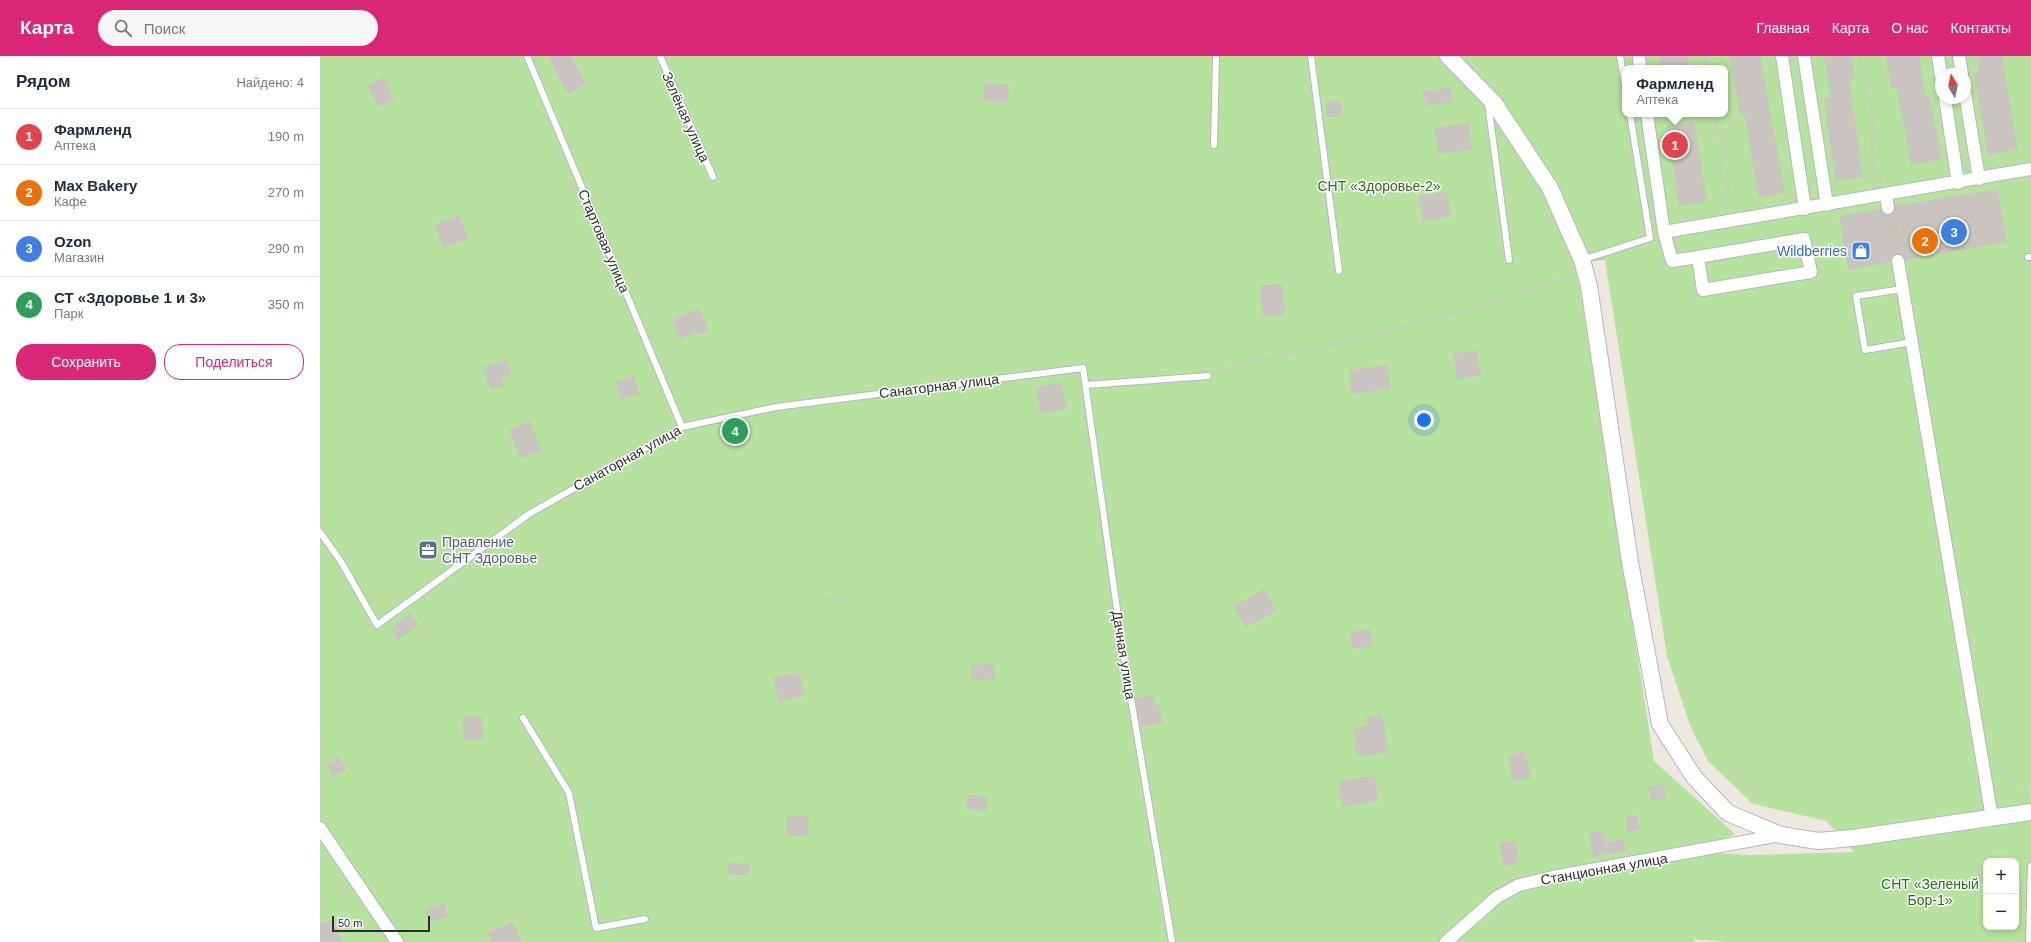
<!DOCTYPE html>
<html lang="ru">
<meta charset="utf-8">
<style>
body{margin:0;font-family:Helvetica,sans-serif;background:#f6f6f7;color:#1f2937}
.controls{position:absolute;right:12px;bottom:12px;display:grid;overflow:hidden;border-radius:8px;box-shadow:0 2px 6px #0003}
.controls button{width:36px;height:36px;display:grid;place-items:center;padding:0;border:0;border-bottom:1px solid #e0e1e3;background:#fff;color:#1f2937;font:20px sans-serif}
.compass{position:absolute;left:1615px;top:12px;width:36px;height:36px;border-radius:50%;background:#fff;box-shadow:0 2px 6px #0003;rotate:351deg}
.scale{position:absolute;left:12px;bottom:10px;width:98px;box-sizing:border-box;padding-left:4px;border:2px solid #2d2d2d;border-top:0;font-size:11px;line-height:14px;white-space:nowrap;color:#2d2d2d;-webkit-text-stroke:3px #fff;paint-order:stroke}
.you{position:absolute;left:1104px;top:364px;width:14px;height:14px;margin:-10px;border:3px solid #fff;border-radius:50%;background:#1a73e8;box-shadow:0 0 0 6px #1a73e833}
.badge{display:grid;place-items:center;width:26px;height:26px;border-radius:50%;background:#db2777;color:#fff;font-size:13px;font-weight:700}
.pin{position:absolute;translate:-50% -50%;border:2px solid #fff;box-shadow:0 1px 4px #0006}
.popup{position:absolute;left:1302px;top:9px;width:106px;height:52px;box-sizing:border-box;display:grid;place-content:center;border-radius:8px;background:#fff;filter:drop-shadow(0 1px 3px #0005);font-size:13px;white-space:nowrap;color:#747a83}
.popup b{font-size:15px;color:#1f2937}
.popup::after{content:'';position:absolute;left:50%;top:100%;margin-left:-8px;border:8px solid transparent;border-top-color:#fff}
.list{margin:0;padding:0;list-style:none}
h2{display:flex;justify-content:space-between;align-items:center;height:52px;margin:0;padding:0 16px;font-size:17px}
h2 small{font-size:13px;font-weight:400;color:#747a83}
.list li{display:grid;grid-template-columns:26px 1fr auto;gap:12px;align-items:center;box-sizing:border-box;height:56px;padding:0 16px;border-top:1px solid #e0e1e3}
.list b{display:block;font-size:15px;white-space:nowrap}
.list p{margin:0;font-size:13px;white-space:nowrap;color:#747a83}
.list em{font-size:13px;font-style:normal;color:#747a83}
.actions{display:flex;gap:8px;padding:12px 16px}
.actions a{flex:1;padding:9px 0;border:1px solid #db2777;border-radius:16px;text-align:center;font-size:14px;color:#db2777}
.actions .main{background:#db2777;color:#fff}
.icon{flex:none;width:22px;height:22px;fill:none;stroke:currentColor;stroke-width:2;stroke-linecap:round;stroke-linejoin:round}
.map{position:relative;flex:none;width:1711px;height:886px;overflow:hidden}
header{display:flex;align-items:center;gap:24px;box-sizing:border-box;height:56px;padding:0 20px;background:#db2777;color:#fff}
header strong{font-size:19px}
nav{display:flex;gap:22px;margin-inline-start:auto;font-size:14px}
.search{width:280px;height:36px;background:#f6f6f7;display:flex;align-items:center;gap:10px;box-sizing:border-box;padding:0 14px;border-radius:22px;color:#747a83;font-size:15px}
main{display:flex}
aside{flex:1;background:#fff}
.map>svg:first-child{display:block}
.green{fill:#b7e19f;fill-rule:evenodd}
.building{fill:#c9c4bf}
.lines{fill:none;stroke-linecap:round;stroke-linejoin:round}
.street-tunnel{stroke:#c7c3bc;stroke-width:12;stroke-dasharray:12 6;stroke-linecap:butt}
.lane-casing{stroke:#b3b6bf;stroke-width:8}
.street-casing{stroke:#b3b6bf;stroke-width:14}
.secondary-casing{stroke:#b3b6bf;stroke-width:18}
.path{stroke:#c8c8c8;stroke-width:2.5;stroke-dasharray:3 2;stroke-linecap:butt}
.lane{stroke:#fff;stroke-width:6}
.street{stroke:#fff;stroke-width:12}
.secondary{stroke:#fff;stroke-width:16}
.labels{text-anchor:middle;stroke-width:3;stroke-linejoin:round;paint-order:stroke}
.street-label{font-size:14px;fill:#2d2d2d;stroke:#fff}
.park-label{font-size:14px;fill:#2f691e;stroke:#fff}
.shop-label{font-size:14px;fill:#366cbe;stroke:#fff;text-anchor:end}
.service-label{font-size:14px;fill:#4e5e75;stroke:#fff;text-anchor:start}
</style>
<header>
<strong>Карта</strong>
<div class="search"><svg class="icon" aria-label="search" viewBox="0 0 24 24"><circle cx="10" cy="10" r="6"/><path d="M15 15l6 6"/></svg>Поиск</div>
<nav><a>Главная</a><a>Карта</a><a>О нас</a><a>Контакты</a></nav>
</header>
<main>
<aside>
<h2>Рядом<small>Найдено: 4</small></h2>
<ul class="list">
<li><span class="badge" style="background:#e0444e">1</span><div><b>Фармленд</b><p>Аптека</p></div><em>190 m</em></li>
<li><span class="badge" style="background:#e8710a">2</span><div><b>Max Bakery</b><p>Кафе</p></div><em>270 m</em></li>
<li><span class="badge" style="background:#3f7fe0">3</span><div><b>Ozon</b><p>Магазин</p></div><em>290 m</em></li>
<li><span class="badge" style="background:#2e9e5b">4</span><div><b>СТ «Здоровье 1 и 3»</b><p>Парк</p></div><em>350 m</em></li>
</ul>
<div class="actions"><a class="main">Сохранить</a><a>Поделиться</a></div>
</aside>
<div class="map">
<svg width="1711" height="886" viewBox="0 0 1711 886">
<rect width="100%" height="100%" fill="#eee8e0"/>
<!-- green -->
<path class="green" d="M 0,0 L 1711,0 L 1711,886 L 1405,886 L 1374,883 L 1375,886 L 0,886 ZM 1305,12 L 1405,12 L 1405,58 L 1305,58 ZM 1621,18 L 1645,18 L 1645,42 L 1621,42 ZM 1285,204 L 1347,600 L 1371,672 L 1388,705 L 1433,748 L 1506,765 L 1534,796 L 1431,799 L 1373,796 L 1415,778 L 1334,705 L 1256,207 ZM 1666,805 L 1696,805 L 1696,871 L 1666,871 Z"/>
<!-- building -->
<g class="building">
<path d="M 228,0 L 251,0 L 266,28 L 247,38 Z"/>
<path d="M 1339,0 L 1368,0 L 1370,12 L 1340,12 Z"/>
<path d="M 1409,0 L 1440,0 L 1465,137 L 1438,142 L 1425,60 L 1421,61 Z"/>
<path d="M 1504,0 L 1531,0 L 1535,22 L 1529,23 L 1543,121 L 1515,125 L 1504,43 L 1511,42 Z"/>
<path d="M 1566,0 L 1599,0 L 1605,41 L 1609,40 L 1622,103 L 1591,109 L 1577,32 L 1571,33 Z"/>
<path d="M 1656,0 L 1682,0 L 1698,94 L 1668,99 L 1654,17 L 1659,17 Z"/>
<path d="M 64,21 L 74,44 L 58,51 L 47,29 Z"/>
<path d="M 665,27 L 689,29 L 687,47 L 663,45 Z"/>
<path d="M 1130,31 L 1132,46 L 1106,50 L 1103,35 Z"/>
<path d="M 1021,45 L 1022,60 L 1007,61 L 1006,46 Z"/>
<path d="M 1374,66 L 1387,146 L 1359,150 L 1347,70 Z"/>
<path d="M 1149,67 L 1152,94 L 1118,98 L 1115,72 Z"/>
<path d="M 1677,133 L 1687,186 L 1585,204 L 1581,198 L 1576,198 L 1571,202 L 1571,206 L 1528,214 L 1519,160 L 1561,153 L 1565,159 L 1570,159 L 1575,155 L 1575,150 Z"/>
<path d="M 1127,136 L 1131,161 L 1103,165 L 1099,140 Z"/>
<path d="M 139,159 L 148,183 L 123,192 L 114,169 Z"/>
<path d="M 962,228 L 965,258 L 943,261 L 940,230 Z"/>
<path d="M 379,252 L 389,275 L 380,279 L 378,276 L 360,284 L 351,264 Z"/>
<path d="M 1156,294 L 1161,319 L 1138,324 L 1133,298 Z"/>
<path d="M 186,303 L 192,318 L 182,322 L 184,329 L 171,334 L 162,312 Z"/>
<path d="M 1067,309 L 1070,333 L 1032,338 L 1029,314 Z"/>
<path d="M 313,319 L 320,337 L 302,344 L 295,326 Z"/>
<path d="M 741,326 L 747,353 L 721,358 L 716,332 Z"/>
<path d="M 210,365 L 222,395 L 201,403 L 189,374 Z"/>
<path d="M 944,533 L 956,555 L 926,571 L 914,550 Z"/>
<path d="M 90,557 L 99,569 L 78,584 L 70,573 Z"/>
<path d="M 1050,573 L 1052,590 L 1033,593 L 1030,576 Z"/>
<path d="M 674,608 L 675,623 L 652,624 L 651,609 Z"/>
<path d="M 479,616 L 485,640 L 459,646 L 453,622 Z"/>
<path d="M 833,639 L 835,648 L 838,647 L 843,666 L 820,671 L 816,643 Z"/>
<path d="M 1062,658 L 1068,696 L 1037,701 L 1033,672 L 1047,669 L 1046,661 Z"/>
<path d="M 162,660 L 163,683 L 144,684 L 143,661 Z"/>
<path d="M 1206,695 L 1211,722 L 1193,725 L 1188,699 Z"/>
<path d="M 19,701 L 26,713 L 13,721 L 6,708 Z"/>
<path d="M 1055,720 L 1058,745 L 1022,751 L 1018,725 Z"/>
<path d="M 1344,728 L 1346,742 L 1331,745 L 1328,731 Z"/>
<path d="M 648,739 L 668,741 L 666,755 L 646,753 Z"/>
<path d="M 1317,759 L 1320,774 L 1308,776 L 1305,761 Z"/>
<path d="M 488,760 L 489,779 L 467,780 L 466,761 Z"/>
<path d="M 1283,774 L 1286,787 L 1303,783 L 1305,795 L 1273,801 L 1269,777 Z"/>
<path d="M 1195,784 L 1200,807 L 1184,810 L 1179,787 Z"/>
<path d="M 409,806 L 429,808 L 428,819 L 408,818 Z"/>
<path d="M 124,847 L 128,861 L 109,866 L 105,852 Z"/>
<path d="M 13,863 L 22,886 L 0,886 L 0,868 Z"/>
<path d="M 193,866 L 202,886 L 171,886 L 167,877 Z"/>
</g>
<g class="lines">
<!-- street-tunnel -->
<path class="street-tunnel" d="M 1568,152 L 1578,205"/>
<!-- lane casing -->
<g class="lane-casing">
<g id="lane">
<path d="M 207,0 L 362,371"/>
<path d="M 340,0 L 393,121"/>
<path d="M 991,0 L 1019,215"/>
<path d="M 1300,0 L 1305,30"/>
<path d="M 1168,47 L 1189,204"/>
<path d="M 894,89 L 896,0"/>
<path d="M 1708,201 L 1711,201"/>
<path d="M 1262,204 L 1330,182 L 1310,58"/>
<path d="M 1583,233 L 1536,240 L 1545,294 L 1592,286"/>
<path d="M 766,329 L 888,320"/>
<path d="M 0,476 L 20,504 L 57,569 L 209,458 L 362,371 L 456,351 L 763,312 L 802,589 L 852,886"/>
<path d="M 203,662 L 249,737 L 276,872 L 325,863"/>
<path d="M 1709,886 L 1711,810"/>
</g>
</g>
<!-- street casing -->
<g class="street-casing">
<g id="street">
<path d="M 1319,0 L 1320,12"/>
<path d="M 1462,0 L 1485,153"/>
<path d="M 1484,0 L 1507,149"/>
<path d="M 1618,0 L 1621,20"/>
<path d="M 1639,0 L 1642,18"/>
<path d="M 1645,37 L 1659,123"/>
<path d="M 1625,42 L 1638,127"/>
<path d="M 1327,58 L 1344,176 L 1711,113"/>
<path d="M 1566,139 L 1568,152"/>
<path d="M 1344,176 L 1352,205 L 1378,201 L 1383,234 L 1491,216 L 1484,183 L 1378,201"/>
<path d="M 1578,205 L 1672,762"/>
<path d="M 0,772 L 77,886"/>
<path d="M 1126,886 L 1177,841 L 1199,829 L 1233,821 L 1461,779"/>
</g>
</g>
<!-- secondary casing -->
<g class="secondary-casing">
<path id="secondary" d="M 1128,0 L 1174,47 L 1230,132 L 1262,204 L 1269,230 L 1310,506 L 1340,668 L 1374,721 L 1408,757 L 1461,779 L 1498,785 L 1533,782 L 1711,756"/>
</g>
<!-- path -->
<g class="path">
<path d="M 1384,0 L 1388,12"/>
<path d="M 1541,0 L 1539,9 L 1549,28 L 1545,38 L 1555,57 L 1551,101 L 1561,128"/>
<path d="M 1396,58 L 1395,74 L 1406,96 L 1399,115 L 1409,131 L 1401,141 L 1408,154"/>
<path d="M 896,317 L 927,306 L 1010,290 L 1081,272 L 1183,243 L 1252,219"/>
<path d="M 503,542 L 526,544"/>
<path d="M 1676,704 C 1682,718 1692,724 1706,730 L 1707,744"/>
</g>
<!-- lane -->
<use href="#lane" class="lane"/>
<!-- street -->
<use href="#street" class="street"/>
<!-- secondary -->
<use href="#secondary" class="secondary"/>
</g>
<!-- icons -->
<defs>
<g id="shop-square" transform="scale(1)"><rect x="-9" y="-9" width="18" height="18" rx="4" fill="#3f7fe0" stroke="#fff"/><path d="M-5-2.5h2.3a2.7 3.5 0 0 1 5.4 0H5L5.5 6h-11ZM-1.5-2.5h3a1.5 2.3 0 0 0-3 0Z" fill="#fff"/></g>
<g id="office-square" transform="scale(1)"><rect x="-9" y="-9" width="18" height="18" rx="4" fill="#5c6f8a" stroke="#fff"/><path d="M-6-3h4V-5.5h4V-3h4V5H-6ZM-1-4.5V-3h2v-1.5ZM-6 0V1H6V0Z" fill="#fff"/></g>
</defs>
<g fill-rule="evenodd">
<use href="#shop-square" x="1541" y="195"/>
<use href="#office-square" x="108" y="494"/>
</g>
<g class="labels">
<!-- street labels -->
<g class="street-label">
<text transform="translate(366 61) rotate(66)" y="5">Зелёная улица</text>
<text transform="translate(284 185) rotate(67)" y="5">Стартовая улица</text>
<text transform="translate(619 330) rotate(-7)" y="5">Санаторная улица</text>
<text transform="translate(307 402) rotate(-29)" y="5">Санаторная улица</text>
<text transform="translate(804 599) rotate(81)" y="5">Дачная улица</text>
<text transform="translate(1284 813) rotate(-10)" y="5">Станционная улица</text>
</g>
<!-- park labels -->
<g class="park-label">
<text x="1059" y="135">СНТ «Здоровье-2»</text>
<text x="1610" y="833">СНТ «Зеленый<tspan x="1610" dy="16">Бор-1»</tspan></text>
</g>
<!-- shop labels -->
<g class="shop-label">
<text x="1527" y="200">Wildberries</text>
</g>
<!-- service labels -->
<g class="service-label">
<text x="122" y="491">Правление<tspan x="122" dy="16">СНТ Здоровье</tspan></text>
</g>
</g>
</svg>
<div class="controls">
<button>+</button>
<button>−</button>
</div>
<svg class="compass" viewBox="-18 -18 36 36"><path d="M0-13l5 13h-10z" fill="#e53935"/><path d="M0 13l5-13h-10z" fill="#747a83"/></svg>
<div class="scale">50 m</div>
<div class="you"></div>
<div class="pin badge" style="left:1355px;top:89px;background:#e0444e">1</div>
<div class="popup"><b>Фармленд</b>Аптека</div>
<div class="pin badge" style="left:1605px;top:185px;background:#e8710a">2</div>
<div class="pin badge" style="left:1634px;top:176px;background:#3f7fe0">3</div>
<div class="pin badge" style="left:415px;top:375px;background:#2e9e5b">4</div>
</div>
</main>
